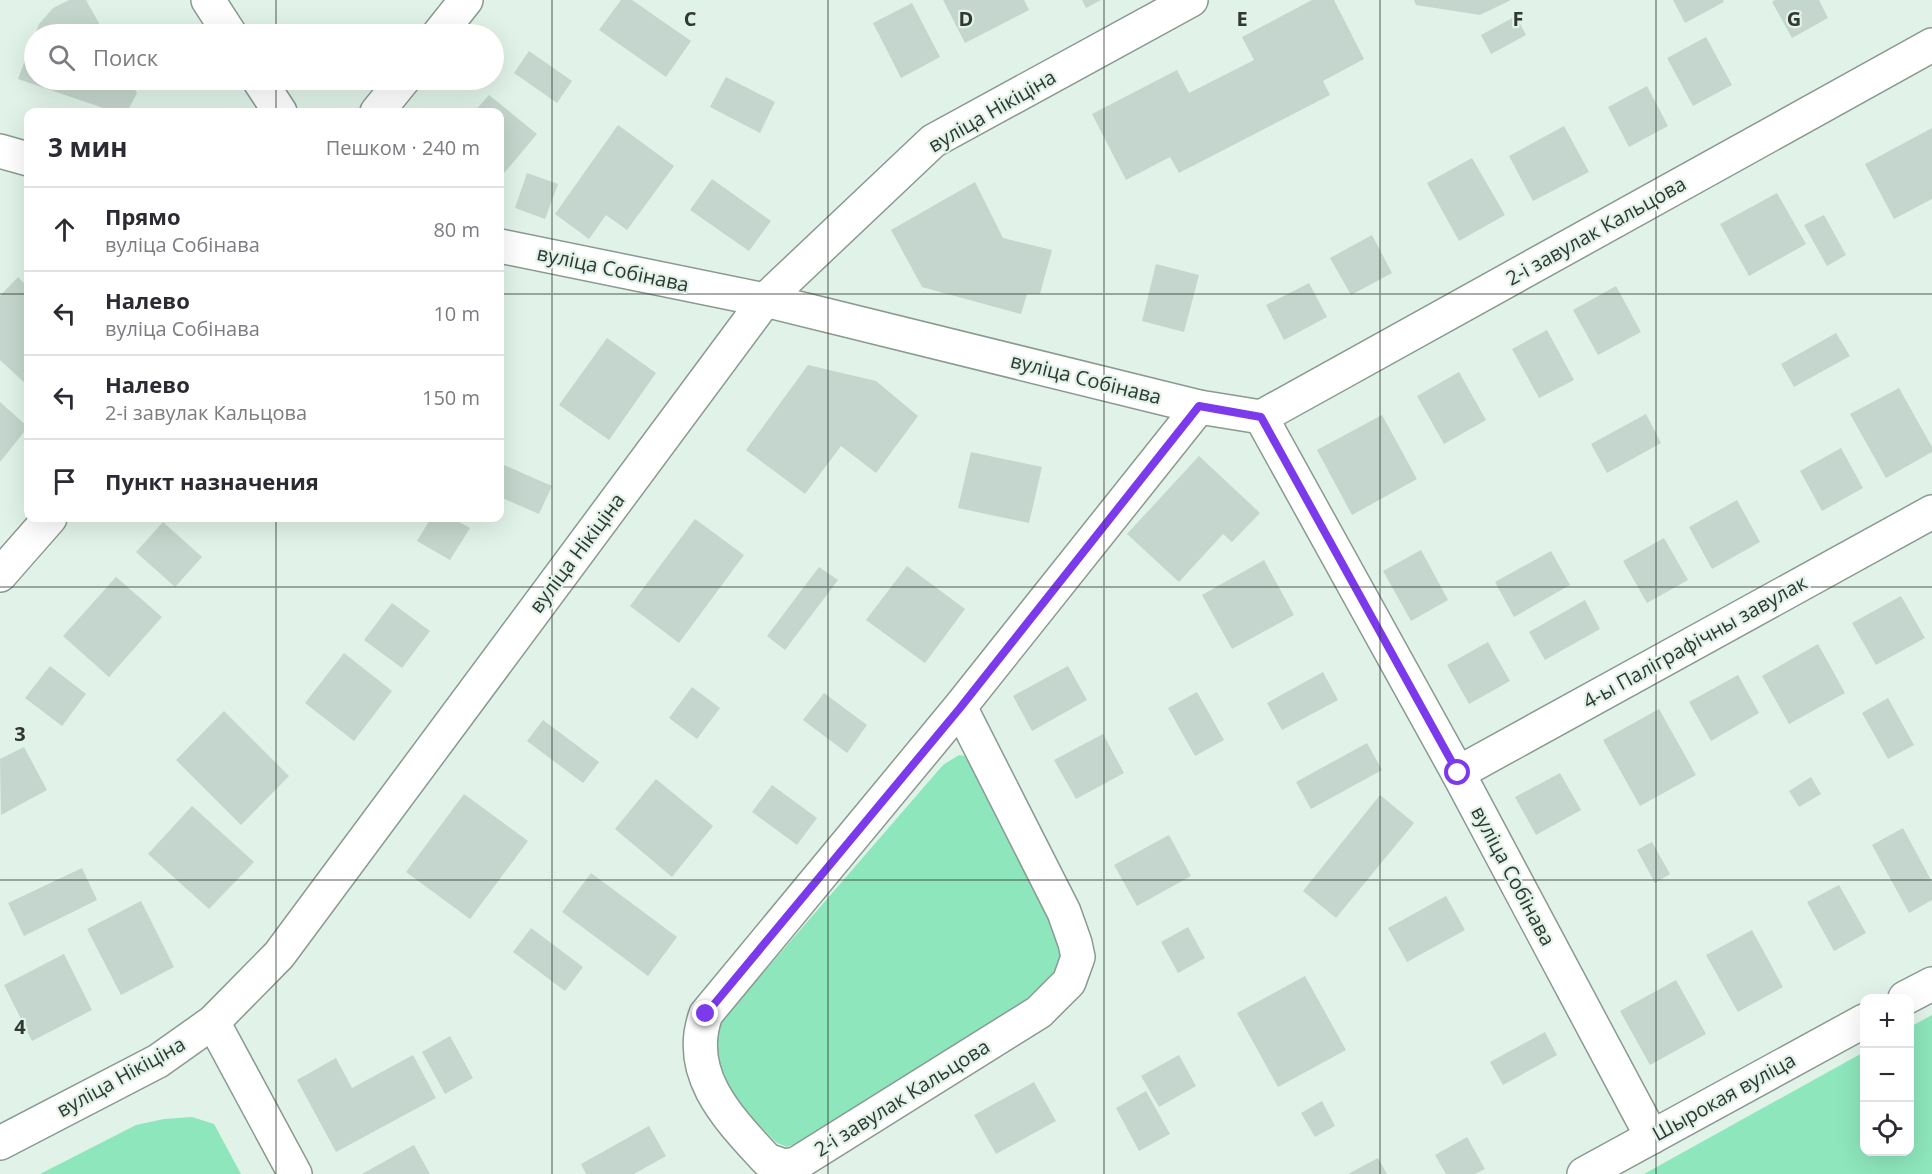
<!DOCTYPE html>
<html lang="ru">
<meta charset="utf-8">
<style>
body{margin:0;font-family:"Open Sans",sans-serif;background:#f7f7f7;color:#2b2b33}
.controls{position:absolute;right:18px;bottom:18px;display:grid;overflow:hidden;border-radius:12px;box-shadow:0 6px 24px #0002}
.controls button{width:54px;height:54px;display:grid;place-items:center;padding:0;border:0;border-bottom:2px solid #e1e1e2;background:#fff;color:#2b2b33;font:30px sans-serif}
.stop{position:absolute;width:18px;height:18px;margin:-14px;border:4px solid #7c3aed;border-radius:50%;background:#fff}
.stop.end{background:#7c3aed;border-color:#fff;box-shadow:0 2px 6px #0008}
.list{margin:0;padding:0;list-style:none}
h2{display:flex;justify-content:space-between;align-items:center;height:78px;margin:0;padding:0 24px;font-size:26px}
h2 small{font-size:20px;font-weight:400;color:#7c7c81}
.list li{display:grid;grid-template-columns:39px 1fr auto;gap:18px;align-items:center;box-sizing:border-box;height:84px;padding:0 24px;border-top:2px solid #e1e1e2}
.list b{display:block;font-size:22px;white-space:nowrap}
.list p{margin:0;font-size:20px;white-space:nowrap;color:#7c7c81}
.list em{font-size:20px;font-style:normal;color:#7c7c81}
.icon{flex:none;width:33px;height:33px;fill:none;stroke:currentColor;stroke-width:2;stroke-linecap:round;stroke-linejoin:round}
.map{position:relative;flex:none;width:1932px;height:1174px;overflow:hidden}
.search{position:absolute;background:#fff;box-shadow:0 6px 24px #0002;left:24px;top:24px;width:480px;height:66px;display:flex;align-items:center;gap:15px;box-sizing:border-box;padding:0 21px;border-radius:33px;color:#7c7c81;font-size:22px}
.panel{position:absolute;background:#fff;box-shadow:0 6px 24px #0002;left:24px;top:108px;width:480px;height:414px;border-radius:12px}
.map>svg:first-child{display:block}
.green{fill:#8de6bc}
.building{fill:#c4d6cd}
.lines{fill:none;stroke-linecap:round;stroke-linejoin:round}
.minor-casing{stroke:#899a91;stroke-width:36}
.minor{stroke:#fff;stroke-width:33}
.route{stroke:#7c3aed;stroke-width:8}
.grid{fill:none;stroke:#313834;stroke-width:1.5;stroke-opacity:0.55}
.labels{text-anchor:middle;stroke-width:4.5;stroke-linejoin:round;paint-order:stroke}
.street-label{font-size:20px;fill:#313834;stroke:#e1f3e9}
.grid-label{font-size:20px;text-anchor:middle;font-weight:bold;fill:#313834;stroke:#e1f3e9;stroke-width:4.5;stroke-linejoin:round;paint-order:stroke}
</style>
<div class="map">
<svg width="1932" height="1174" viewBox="0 0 1932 1174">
<rect width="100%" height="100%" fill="#e1f3e9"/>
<!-- green -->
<g class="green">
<path d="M 959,755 L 965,756 L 1060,936 C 1066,963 1051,980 1031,997 L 811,1138 L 787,1147 L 777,1143 C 758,1124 726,1093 717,1067 C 712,1052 717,1031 724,1018 L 943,765 Z"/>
<path d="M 1932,1015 L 1932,1174 L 1644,1174 L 1864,1052 L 1864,1152 L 1910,1152 L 1910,1027 Z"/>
<path d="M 192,1117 L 214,1124 L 241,1174 L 40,1174 L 136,1125 L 164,1119 Z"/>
</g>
<!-- building -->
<g class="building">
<path d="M 69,0 L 86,0 L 105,34 L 35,34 L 39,24 L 53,8 Z"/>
<path d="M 621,0 L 632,0 L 691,41 L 666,77 L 599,30 Z"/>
<path d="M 943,0 L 1024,0 L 1029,10 L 965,43 Z"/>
<path d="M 1082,0 L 1101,0 L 1086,8 Z"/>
<path d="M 1312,0 L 1334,0 L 1364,59 L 1323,81 L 1330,95 L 1179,173 L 1170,157 L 1126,180 L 1092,114 L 1177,70 L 1189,93 L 1254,60 L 1242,37 Z"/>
<path d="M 1414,0 L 1511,0 L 1480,15 L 1416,5 Z"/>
<path d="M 1673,0 L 1723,0 L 1724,2 L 1685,23 Z"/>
<path d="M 1775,0 L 1819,0 L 1828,18 L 1792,38 L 1772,2 Z"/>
<path d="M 912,3 L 940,57 L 901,78 L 873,23 Z"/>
<path d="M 1516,16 L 1526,35 L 1491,54 L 1481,35 Z"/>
<path d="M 34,36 L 34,80 L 130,80 L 137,93 L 127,112 L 115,112 L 18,79 Z"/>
<path d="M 1706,37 L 1732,85 L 1693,106 L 1667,58 Z"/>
<path d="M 529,51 L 572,81 L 557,103 L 514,73 Z"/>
<path d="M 726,77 L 775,102 L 760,133 L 710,107 Z"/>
<path d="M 1647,86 L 1668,126 L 1629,147 L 1608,107 Z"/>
<path d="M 489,95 L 537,134 L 500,178 L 500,112 L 474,112 Z"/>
<path d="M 618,125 L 674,166 L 627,230 L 606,215 L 589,239 L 555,214 Z"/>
<path d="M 1564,126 L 1589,172 L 1533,201 L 1509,156 Z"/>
<path d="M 1932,128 L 1932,199 L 1894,219 L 1865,164 Z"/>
<path d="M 1472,158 L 1505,215 L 1459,241 L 1427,183 Z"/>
<path d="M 527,173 L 558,184 L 545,219 L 515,208 Z"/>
<path d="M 712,179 L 771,221 L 749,251 L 690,210 Z"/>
<path d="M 975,182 L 1003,238 L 1052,250 L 1040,294 L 1027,294 L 1021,314 L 922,287 L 891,230 Z"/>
<path d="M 1777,193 L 1806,244 L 1749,276 L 1720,224 Z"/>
<path d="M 1824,215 L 1846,255 L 1827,266 L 1804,225 Z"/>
<path d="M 1372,235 L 1392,273 L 1351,295 L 1330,258 Z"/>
<path d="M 1156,264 L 1199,275 L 1184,332 L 1142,321 Z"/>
<path d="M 18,277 L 28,287 L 27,385 L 0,360 L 0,296 Z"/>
<path d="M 1309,283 L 1327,317 L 1284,340 L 1266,305 Z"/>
<path d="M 1616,286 L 1641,332 L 1598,355 L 1573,310 Z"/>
<path d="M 1547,330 L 1574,380 L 1539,398 L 1512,349 Z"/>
<path d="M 1836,333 L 1850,356 L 1794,387 L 1781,364 Z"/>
<path d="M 607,338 L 656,373 L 609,440 L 559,405 Z"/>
<path d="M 808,365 L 876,381 L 918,416 L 876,473 L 841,446 L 805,494 L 746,450 Z"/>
<path d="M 1459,372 L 1486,420 L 1444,444 L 1417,396 Z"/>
<path d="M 1899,388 L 1932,447 L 1932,452 L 1886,478 L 1850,414 Z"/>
<path d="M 0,402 L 28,427 L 0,462 Z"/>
<path d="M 1646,414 L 1661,443 L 1607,473 L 1591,444 Z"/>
<path d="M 1382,415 L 1417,479 L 1352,515 L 1317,450 Z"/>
<path d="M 1841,448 L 1863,488 L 1822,511 L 1800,471 Z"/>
<path d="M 971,452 L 1042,467 L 1029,523 L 958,508 Z"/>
<path d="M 1199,456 L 1260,513 L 1232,542 L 1223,534 L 1179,582 L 1127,534 Z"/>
<path d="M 504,465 L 552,486 L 539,514 L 500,497 L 500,474 Z"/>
<path d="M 1737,500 L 1760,542 L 1712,569 L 1689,527 Z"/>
<path d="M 431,518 L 452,518 L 470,528 L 450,560 L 417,541 Z"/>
<path d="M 695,519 L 744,555 L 679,643 L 630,606 Z"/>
<path d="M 163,522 L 202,557 L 175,587 L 136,552 Z"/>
<path d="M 1664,538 L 1688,580 L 1647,603 L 1623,561 Z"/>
<path d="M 1421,550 L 1448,600 L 1411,621 L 1383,571 Z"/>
<path d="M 1551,551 L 1570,585 L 1514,617 L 1495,582 Z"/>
<path d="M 1264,560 L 1294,615 L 1232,649 L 1202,595 Z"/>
<path d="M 907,566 L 965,609 L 925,663 L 866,620 Z"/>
<path d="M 819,567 L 838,580 L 785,650 L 767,636 Z"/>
<path d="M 116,577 L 162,617 L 109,677 L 63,636 Z"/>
<path d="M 1901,596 L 1925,638 L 1876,665 L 1852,623 Z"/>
<path d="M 1585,600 L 1600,629 L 1545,660 L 1529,632 Z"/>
<path d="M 392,603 L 430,631 L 402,668 L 364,640 Z"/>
<path d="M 1488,642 L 1510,681 L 1469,704 L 1447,665 Z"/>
<path d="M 1818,644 L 1845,693 L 1789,724 L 1762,676 Z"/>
<path d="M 344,653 L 392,691 L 354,741 L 305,703 Z"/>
<path d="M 50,666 L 86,694 L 62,726 L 25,698 Z"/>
<path d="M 1068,666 L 1087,700 L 1032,731 L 1013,696 Z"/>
<path d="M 1323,672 L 1338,700 L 1282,730 L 1267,703 Z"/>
<path d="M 1738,675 L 1759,713 L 1711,741 L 1689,702 Z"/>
<path d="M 692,687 L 720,708 L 697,739 L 669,718 Z"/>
<path d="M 1197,692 L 1224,740 L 1195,756 L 1168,708 Z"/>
<path d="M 824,693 L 867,725 L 847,753 L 803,720 Z"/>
<path d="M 1888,698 L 1914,745 L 1888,759 L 1862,713 Z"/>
<path d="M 1659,709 L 1696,775 L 1640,806 L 1603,740 Z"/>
<path d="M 224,711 L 289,776 L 241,825 L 176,760 Z"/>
<path d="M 543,720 L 599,762 L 583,783 L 527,741 Z"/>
<path d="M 1103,734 L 1124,773 L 1076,799 L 1054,760 Z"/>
<path d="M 1367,743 L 1382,770 L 1311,809 L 1296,782 Z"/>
<path d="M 24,747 L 47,790 L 1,815 L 0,759 Z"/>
<path d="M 1560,773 L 1581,810 L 1536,835 L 1515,797 Z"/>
<path d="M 1811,777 L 1821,794 L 1799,807 L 1789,791 Z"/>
<path d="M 656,779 L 713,826 L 672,877 L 615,829 Z"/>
<path d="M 772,785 L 817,818 L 797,845 L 752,812 Z"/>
<path d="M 464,794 L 528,841 L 470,919 L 406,872 Z"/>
<path d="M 1380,795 L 1414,823 L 1336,918 L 1303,891 Z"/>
<path d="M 192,806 L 254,862 L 209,909 L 148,854 Z"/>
<path d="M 1903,828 L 1932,882 L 1932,900 L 1909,913 L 1872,845 Z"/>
<path d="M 1169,835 L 1191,876 L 1137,906 L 1114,865 Z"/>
<path d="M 1652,842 L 1670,874 L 1655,883 L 1637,850 Z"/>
<path d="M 82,868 L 97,900 L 24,936 L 8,903 Z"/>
<path d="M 591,873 L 677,937 L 648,976 L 562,912 Z"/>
<path d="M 1839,885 L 1866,933 L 1834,951 L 1807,902 Z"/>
<path d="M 1446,896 L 1465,930 L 1407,962 L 1388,928 Z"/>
<path d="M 141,901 L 174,967 L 121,995 L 87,929 Z"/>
<path d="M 1188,927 L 1205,958 L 1178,973 L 1161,942 Z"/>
<path d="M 531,928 L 583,967 L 565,991 L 513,952 Z"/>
<path d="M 1752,930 L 1783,987 L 1738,1012 L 1706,955 Z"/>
<path d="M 64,954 L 92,1010 L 32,1041 L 4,985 Z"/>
<path d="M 1305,976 L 1346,1050 L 1278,1087 L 1237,1013 Z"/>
<path d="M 1676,980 L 1706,1034 L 1650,1065 L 1620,1011 Z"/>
<path d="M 1545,1032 L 1557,1055 L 1503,1085 L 1490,1062 Z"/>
<path d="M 450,1036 L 473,1078 L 445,1094 L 422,1052 Z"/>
<path d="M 413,1055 L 436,1098 L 336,1152 L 297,1080 L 336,1058 L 352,1088 Z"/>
<path d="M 1179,1055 L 1196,1086 L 1159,1107 L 1141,1076 Z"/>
<path d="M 1034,1082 L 1056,1121 L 996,1154 L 974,1115 Z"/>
<path d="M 1146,1091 L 1170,1134 L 1139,1151 L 1116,1108 Z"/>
<path d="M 1322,1101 L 1335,1126 L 1315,1137 L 1301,1113 Z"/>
<path d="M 649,1126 L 666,1156 L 634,1174 L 586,1174 L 581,1164 Z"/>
<path d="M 1467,1137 L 1485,1169 L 1475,1174 L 1446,1174 L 1435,1155 Z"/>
<path d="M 414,1145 L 430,1174 L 362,1174 Z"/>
<path d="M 1378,1158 L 1387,1174 L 1348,1174 Z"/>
</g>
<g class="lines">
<!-- minor casing -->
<g class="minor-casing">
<g id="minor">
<path d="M 208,0 L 230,34"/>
<path d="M 439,34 L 466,0"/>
<path d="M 259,80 L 280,112"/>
<path d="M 377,112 L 403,80"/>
<path d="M 0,151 L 28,159"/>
<path d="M 500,246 L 765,300 L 1199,407 L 1261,417 L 1458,773 L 1652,1137"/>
<path d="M 1261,417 L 1932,45"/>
<path d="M 0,575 L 50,518"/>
<path d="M 960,707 L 1064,912 L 1075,943 L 1078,957 L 1069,982 L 1039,1012 L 796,1164 L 784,1166 L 767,1160 C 729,1119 684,1074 706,1014 L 960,707 L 1199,407"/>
<path d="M 1458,773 L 1932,512"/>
<path d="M 1905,998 L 1932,984"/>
<path d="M 213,1022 L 295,1174"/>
<path d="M 0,1143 L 158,1061 L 213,1022 L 279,955 L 765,300 L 933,141 L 1191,0"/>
<path d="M 1584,1174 L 1864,1021"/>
</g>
</g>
<!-- minor -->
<use href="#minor" class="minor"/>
</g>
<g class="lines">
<!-- route -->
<path class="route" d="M 706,1014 L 960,708 L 1199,406 L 1261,417 L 1458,773"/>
</g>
<!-- grid -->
<path class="grid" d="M 276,0 L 276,34M 552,0 L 552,1174M 828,0 L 828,1174M 1104,0 L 1104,1174M 1380,0 L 1380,1174M 1656,0 L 1656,1174M 276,80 L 276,112M 0,294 L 28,294M 500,294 L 1932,294M 276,518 L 276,1174M 0,587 L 1932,587M 0,880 L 1932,880"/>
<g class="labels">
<!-- street labels -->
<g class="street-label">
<text transform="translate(992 111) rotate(-30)" y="7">вуліца Нікіціна</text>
<text transform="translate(1596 231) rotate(-29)" y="7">2-і завулак Кальцова</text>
<text transform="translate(613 269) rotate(12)" y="7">вуліца Собінава</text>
<text transform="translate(1086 379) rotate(14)" y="7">вуліца Собінава</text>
<text transform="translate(577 553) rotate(-53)" y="7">вуліца Нікіціна</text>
<text transform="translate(1695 642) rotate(-29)" y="7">4-ы Паліграфічны завулак</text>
<text transform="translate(1513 876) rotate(62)" y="7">вуліца Собінава</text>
<text transform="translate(121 1077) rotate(-29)" y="7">вуліца Нікіціна</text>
<text transform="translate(1724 1097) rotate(-29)" y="7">Шырокая вуліца</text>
<text transform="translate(902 1098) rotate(-32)" y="7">2-і завулак Кальцова</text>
</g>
</g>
<g class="grid-label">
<text x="690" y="26">C</text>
<text x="966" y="26">D</text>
<text x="1242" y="26">E</text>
<text x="1518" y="26">F</text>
<text x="1794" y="26">G</text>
<text x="20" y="741">3</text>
<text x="20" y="1034">4</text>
</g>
</svg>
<div class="controls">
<button>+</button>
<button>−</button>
<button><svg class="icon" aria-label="locate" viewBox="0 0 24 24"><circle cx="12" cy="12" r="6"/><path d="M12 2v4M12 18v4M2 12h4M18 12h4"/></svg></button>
</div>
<div class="stop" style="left:1458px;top:773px"></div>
<div class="stop end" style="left:706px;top:1014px"></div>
<div class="search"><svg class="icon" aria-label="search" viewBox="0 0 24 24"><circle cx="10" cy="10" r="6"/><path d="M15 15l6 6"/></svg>Поиск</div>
<section class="panel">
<h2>3 мин<small>Пешком · 240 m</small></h2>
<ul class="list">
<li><svg class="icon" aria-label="ahead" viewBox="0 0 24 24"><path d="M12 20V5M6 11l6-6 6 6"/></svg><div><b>Прямо</b><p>вуліца Собінава</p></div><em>80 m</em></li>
<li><svg class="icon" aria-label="left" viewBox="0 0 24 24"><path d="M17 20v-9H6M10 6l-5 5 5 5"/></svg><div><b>Налево</b><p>вуліца Собінава</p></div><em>10 m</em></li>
<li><svg class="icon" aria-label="left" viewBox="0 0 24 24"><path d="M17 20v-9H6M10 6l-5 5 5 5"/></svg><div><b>Налево</b><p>2-і завулак Кальцова</p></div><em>150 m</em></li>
<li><svg class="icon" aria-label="arrive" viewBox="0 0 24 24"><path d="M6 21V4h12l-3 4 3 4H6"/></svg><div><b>Пункт назначения</b></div></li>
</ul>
</section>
</div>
